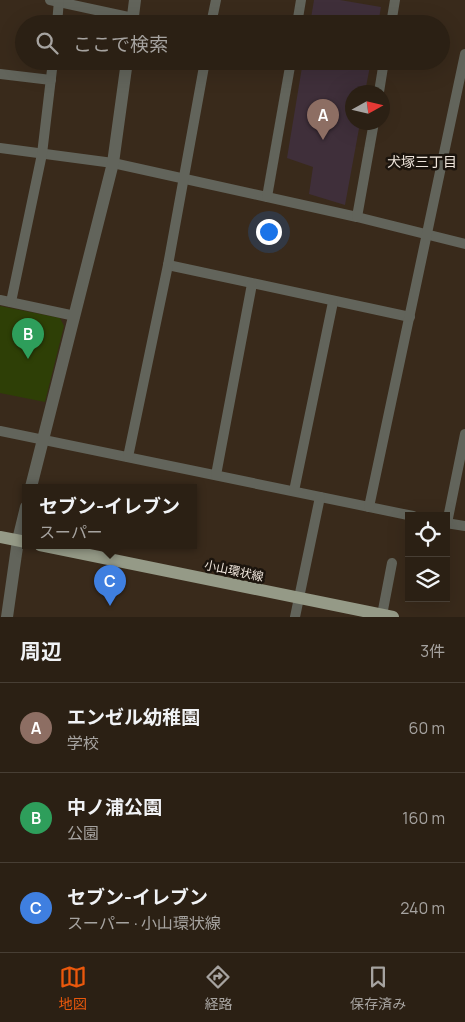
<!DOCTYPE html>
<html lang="ja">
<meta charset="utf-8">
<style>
body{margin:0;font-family:Manrope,"Noto Sans JP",sans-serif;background:#33281d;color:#f1f3f6}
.controls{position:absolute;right:15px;bottom:15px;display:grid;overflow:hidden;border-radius:0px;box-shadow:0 5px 20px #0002}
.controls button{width:45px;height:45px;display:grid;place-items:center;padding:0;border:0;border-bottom:1px solid #473e34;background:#2b2014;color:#f1f3f6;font:25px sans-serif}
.compass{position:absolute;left:345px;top:85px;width:45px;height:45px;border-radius:50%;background:#2b2014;box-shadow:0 5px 20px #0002;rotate:82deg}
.you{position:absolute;left:268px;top:231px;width:18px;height:18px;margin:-12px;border:4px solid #fff;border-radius:50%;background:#1a73e8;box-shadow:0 0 0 8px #1a73e833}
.badge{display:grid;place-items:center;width:32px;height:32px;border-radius:50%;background:#ea580c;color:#fff;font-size:16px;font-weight:700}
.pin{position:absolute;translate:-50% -41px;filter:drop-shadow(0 1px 2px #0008)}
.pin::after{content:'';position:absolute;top:26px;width:18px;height:15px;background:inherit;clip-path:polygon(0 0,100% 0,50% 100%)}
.popup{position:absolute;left:22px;top:484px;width:175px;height:65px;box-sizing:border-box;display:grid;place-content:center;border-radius:0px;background:#2b2014;filter:drop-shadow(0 1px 4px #0005);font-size:16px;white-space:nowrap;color:#a6a3a0}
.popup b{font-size:19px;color:#f1f3f6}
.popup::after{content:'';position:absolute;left:50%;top:100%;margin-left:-10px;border:10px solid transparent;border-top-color:#2b2014}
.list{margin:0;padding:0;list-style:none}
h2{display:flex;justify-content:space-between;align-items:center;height:65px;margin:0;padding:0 20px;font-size:21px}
h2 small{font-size:16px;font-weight:400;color:#a6a3a0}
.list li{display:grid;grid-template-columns:32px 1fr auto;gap:15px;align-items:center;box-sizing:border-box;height:90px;padding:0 20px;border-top:1px solid #473e34}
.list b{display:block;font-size:19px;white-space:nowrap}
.list p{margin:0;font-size:16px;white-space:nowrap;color:#a6a3a0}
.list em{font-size:16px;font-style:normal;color:#a6a3a0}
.icon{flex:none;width:28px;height:28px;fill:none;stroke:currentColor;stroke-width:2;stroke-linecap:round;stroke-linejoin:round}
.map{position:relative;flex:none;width:465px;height:617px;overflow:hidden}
.search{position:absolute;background:#2b2014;box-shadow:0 5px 20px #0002;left:15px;right:15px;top:15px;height:55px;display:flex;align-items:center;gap:12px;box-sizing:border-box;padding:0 18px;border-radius:28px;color:#a6a3a0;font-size:19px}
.sheet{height:335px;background:#2b2014}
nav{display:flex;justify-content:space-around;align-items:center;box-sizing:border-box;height:70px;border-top:1px solid #473e34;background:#2b2014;font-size:14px;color:#a6a3a0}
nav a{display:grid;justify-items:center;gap:2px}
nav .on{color:#ea580c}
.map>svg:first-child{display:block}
.education{fill:#3f2f3a}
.green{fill:#2e3f06}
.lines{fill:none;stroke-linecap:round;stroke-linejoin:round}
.minor{stroke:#62645b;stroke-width:10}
.tertiary{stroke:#62645b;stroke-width:12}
.primary{stroke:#959a87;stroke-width:12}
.labels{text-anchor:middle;stroke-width:5;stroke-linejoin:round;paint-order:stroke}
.street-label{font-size:12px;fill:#f0e6dc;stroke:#1b140d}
.neighbourhood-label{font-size:14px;fill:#f0e6dc;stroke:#1b140d}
</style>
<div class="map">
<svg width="465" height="617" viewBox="0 0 465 617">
<rect width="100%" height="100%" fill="#392a1b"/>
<!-- education -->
<g class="education">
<path d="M 314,0 L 340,0 L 381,7 L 378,24 L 310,24 Z"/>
<path d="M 303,61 L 371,61 L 365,92 L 352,92 L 352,122 L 360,123 L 345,205 L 309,194 L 313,167 L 287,158 Z"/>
</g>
<!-- green -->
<path class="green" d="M 0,306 L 60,318 L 64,326 L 45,402 L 0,393 Z"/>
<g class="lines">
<!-- minor -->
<g class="minor">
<path d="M 50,0 L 133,18"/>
<path d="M 57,24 L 59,0"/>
<path d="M 211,24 L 216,0"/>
<path d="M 297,24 L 301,0"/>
<path d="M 391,24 L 395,0"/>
<path d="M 0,74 L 51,80"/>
<path d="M 379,92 L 384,61"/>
<path d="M 0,148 L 113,163 L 357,217 L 465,244"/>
<path d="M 267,197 L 291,61"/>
<path d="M 357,217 L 374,122"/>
<path d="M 168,265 L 410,317"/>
<path d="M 0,300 L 75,316"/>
<path d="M 11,302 L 42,154 L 53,61"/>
<path d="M 0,431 L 413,516"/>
<path d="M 128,457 L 168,265 L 205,61"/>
<path d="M 216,475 L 252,284"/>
<path d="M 294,491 L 333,302"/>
<path d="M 369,507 L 465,54"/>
<path d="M 446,523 L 465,526"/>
<path d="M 447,523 L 465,434"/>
<path d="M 382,615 L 392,563"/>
<path d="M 295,617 L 320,497"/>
</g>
<!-- tertiary -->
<g class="tertiary">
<path d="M 132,24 L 135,0"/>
<path d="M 31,487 L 113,163 L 127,61"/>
<path d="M 7,617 L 18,540 L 26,507"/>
</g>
<!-- primary -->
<g class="primary">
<path d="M 0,537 L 26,542"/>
<path d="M 40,545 L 393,617"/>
</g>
</g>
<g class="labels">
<!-- street labels -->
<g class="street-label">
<text transform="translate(234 571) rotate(12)" y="4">小山環状線</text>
</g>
<!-- neighbourhood labels -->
<g class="neighbourhood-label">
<text x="422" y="167">犬塚三丁目</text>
</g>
</g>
</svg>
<div class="controls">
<button><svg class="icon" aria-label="locate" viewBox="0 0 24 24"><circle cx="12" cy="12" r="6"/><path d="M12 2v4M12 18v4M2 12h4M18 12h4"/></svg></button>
<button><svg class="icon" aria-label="layers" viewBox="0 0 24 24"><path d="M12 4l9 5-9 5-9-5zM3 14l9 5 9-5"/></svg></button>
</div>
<svg class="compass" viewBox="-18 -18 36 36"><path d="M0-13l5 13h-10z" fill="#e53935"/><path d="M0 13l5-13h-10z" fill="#a6a3a0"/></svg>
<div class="you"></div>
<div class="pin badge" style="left:323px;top:140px;background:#8d6e63">A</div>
<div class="pin badge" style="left:28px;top:359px;background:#2e9e5b">B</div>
<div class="pin badge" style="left:110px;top:606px;background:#3f7fe0">C</div>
<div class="popup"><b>セブン-イレブン</b>スーパー</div>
<div class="search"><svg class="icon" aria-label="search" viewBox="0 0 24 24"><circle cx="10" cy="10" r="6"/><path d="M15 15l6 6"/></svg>ここで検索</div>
</div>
<section class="sheet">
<h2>周辺<small>3件</small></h2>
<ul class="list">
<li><span class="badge" style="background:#8d6e63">A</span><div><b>エンゼル幼稚園</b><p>学校</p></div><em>60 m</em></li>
<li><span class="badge" style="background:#2e9e5b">B</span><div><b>中ノ浦公園</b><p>公園</p></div><em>160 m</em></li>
<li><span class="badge" style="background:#3f7fe0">C</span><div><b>セブン-イレブン</b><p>スーパー · 小山環状線</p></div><em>240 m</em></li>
</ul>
</section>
<nav>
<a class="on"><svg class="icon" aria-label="map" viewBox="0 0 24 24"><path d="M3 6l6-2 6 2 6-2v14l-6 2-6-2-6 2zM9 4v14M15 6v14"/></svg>地図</a>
<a><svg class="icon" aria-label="directions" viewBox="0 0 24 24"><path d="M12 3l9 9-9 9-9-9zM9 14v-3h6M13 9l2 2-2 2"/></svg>経路</a>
<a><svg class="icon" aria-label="saved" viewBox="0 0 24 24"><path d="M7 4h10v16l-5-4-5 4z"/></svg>保存済み</a>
</nav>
